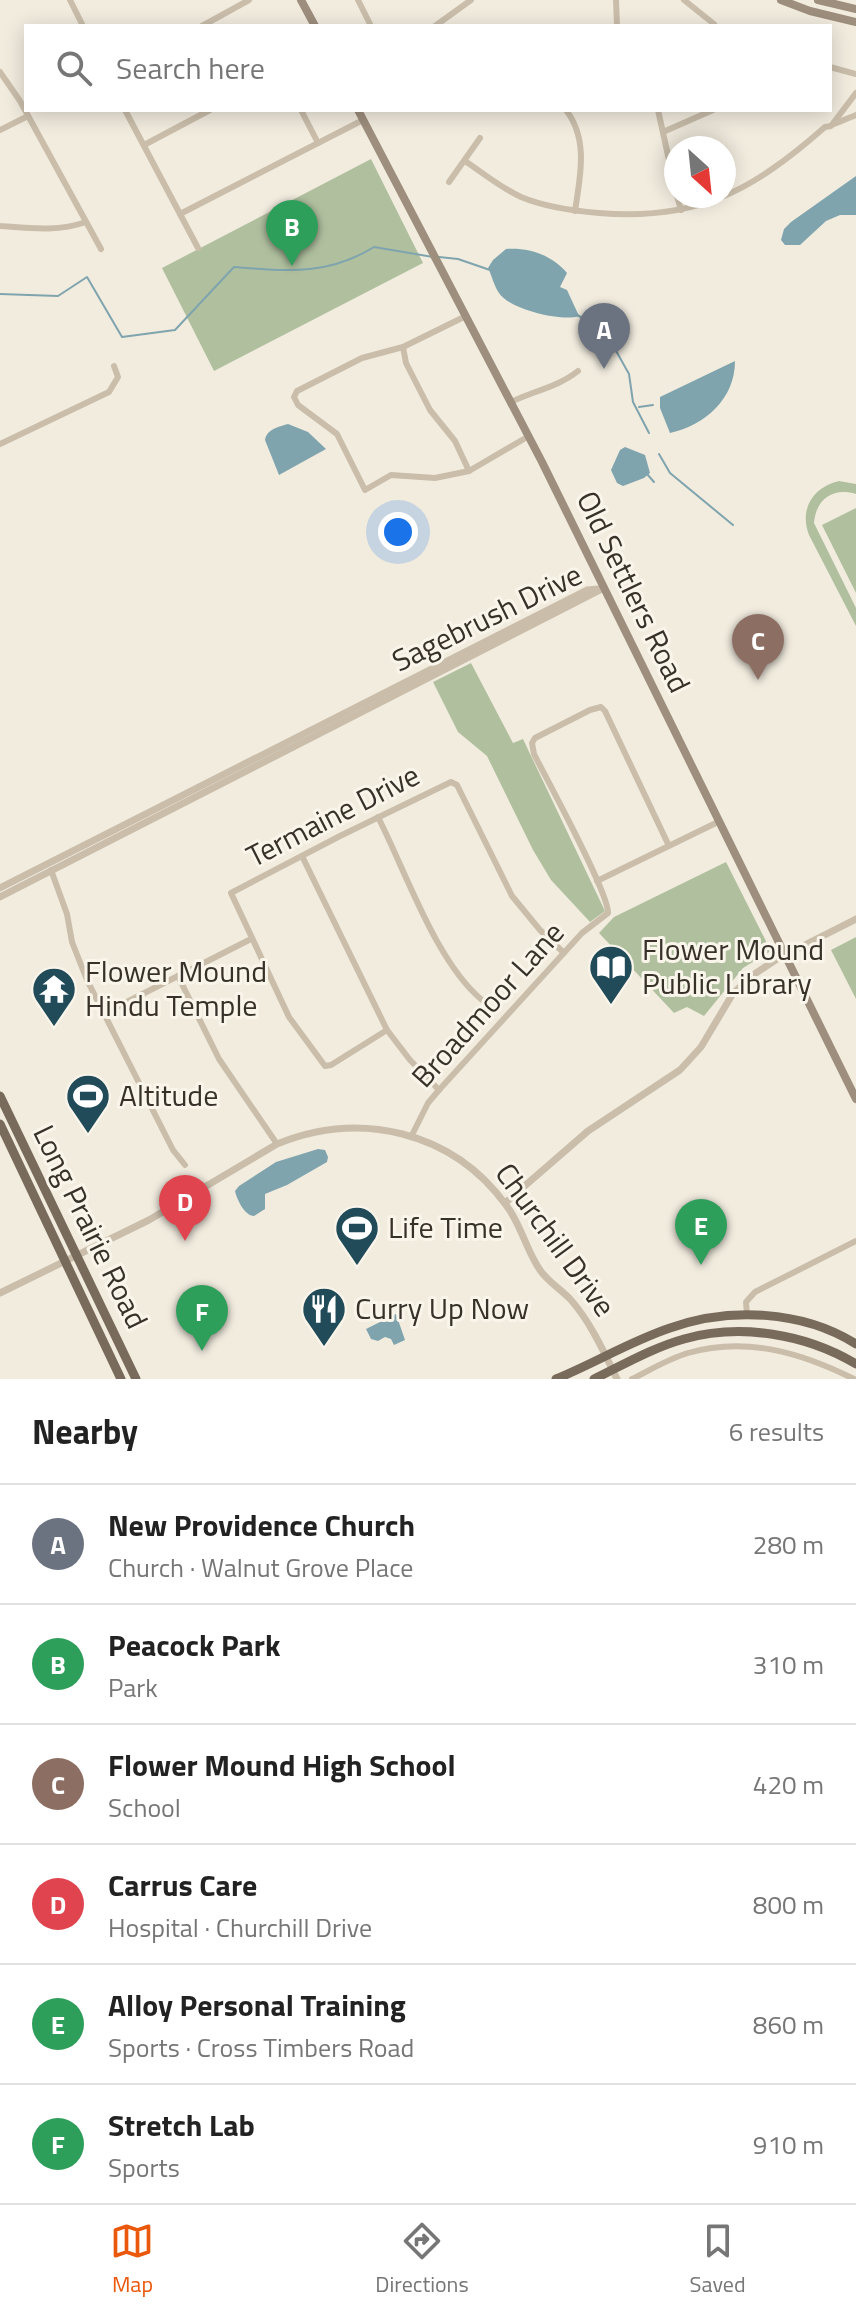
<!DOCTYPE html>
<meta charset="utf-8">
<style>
body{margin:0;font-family:"Titillium Web",sans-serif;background:#f2f2f2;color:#222}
.compass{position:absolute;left:664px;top:136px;width:72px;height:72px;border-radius:50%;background:#fff;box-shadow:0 4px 20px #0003;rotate:153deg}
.you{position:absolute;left:398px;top:532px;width:28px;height:28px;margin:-20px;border:6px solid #fff;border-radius:50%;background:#1a73e8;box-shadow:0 0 0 12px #1a73e833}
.badge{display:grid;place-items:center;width:52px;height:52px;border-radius:50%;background:#ea580c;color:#fff;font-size:26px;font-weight:700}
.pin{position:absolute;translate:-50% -66px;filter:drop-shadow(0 2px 4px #0008)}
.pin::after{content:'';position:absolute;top:42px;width:28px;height:24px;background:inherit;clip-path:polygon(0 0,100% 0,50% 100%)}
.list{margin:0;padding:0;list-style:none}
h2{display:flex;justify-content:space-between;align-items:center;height:104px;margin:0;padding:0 32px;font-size:34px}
h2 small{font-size:26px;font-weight:400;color:#767676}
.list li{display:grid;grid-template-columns:52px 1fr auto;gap:24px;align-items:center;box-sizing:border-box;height:120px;padding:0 32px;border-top:2px solid #e0e0e0}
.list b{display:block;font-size:30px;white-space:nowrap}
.list p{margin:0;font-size:26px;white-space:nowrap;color:#767676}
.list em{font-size:26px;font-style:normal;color:#767676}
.icon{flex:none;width:44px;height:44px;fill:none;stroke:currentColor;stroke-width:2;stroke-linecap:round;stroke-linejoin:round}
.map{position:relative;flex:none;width:856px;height:1379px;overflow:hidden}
.search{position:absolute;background:#fff;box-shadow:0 4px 20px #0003;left:24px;right:24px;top:24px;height:88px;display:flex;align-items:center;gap:20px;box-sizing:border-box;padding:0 28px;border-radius:0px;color:#767676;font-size:30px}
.sheet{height:824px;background:#fff}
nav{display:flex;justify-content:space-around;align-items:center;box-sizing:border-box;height:112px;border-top:2px solid #e0e0e0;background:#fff;font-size:22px;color:#767676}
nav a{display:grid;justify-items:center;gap:4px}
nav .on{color:#ea580c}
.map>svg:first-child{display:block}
.green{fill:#b0c09f}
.water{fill:#7fa4ae}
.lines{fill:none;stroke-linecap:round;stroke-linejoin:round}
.stream{stroke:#7fa4ae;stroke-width:2}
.minor{stroke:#cabeab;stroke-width:6}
.tertiary{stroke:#cabeab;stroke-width:7}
.secondary{stroke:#9d8e7d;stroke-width:8}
.primary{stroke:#796b5c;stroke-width:9}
.labels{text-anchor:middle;stroke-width:6;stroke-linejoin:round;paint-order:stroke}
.street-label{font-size:30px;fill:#38312a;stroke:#f9f5eb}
.poi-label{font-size:30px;fill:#38312a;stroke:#f9f5eb;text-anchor:start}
</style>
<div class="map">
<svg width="856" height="1379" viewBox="0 0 856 1379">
<rect width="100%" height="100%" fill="#f2ecdf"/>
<!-- green -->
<g class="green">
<path d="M 371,159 L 423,263 L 214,371 L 162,268 Z"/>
<path d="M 839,481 L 856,484 L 856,494 C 833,487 816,499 814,523 L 856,608 L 856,626 L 809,535 C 799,509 813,487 839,481 Z"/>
<path d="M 856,508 L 856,593 L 822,525 Z"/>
<path d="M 471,663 L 513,743 L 523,739 L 605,911 L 590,922 L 551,880 L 533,850 L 487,756 L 458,732 L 433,682 Z"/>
<path d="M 726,862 L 771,951 L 743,968 L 704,1016 L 687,1007 L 674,1013 L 599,933 L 614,917 Z"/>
<path d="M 856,937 L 856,999 L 831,950 Z"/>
</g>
<!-- water -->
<g class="water">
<path d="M 856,176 L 856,215 L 840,215 L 826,221 L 800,245 L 785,245 L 781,240 L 784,229 L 791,222 Z"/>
<path d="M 506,249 C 528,247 552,255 567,273 L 560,287 L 567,290 L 579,316 C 562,322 509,309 499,293 C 494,286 492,276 488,268 L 493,260 Z"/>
<path d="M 735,361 C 735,399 705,425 670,433 L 660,408 L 660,397 Z"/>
<path d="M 288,424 L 308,432 L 326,449 L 279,475 L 265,440 C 267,429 278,427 288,424 Z"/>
<path d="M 625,447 L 645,455 L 650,473 L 644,478 L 623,486 L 617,483 L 611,470 L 620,450 Z"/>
<path d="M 318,1149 L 325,1150 L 328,1157 L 327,1162 L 287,1185 L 265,1194 L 265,1209 L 254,1216 C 245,1216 237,1200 235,1191 L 239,1186 L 276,1162 Z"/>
<path d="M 396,1314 L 405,1340 L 394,1345 L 391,1339 L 385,1337 L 378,1341 L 371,1339 L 366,1329 Z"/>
</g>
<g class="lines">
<!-- stream -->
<g class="stream">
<path d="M 439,257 L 458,259 L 490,270"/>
<path d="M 0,294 L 58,296 L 87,277 L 122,337 L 175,330 L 234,267 C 287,271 327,276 374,247 L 433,257"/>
<path d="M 577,315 L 596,325 L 610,340 L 629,374 L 633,402 L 649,433"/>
<path d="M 639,407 L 653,405"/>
<path d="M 659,454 L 670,473 L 733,525"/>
<path d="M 647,474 L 654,482"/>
</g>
<!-- minor -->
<g class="minor">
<path d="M 70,0 L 83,26"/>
<path d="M 358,0 L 371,26"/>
<path d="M 616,0 L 617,26"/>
<path d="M 684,0 L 714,24"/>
<path d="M 202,26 L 249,0"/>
<path d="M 435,26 L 471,0"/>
<path d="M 830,67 L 856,74"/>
<path d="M 0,72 L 20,101 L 101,249"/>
<path d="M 125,110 L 198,248"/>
<path d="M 301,110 L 318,143"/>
<path d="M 566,110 C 589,140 580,177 575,211"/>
<path d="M 658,110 L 676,192"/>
<path d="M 834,124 L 856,115"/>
<path d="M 0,130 L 28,116"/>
<path d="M 663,132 L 713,110"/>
<path d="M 144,145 L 210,110"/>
<path d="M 465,161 C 483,173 501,188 521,197 C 545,207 574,211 599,213 C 698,221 752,191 825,127 L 831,126 L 856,93"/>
<path d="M 449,182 L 480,138"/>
<path d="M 677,196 L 681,210"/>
<path d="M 180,214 L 363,120"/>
<path d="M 0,226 C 29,228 57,232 86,222"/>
<path d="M 466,316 L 403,347 L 362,358 L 297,391 L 294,397 L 298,405 L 337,434 L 365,490 L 391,475 L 435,478 L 469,471 L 529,436"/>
<path d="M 403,347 L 406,363 L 430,410 L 455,441 L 469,471"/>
<path d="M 511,402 C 533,391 558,387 578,371"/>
<path d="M 0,444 L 109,392 L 118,377 L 114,366"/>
<path d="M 378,817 C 406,872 436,962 482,1000"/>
<path d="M 302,856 L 387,1030 L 410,1060 L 439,1090"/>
<path d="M 51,870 L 67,914 L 72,942 L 87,980 L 173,1150 L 185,1165"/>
<path d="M 597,881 L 720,821"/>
<path d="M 178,976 L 219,1059 L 277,1144"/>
<path d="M 103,1014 L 251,939"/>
<path d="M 387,1030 L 331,1065 L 325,1066 L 289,1017 L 231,893 L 340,836 L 451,782 L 457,785 L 512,896 L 540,930 L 564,953"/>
<path d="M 412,1135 L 428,1103 L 439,1090 L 582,933 L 608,913 C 609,893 547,780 534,754 L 532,743 L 535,738 L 590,710 L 601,707 L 605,711 L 669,846"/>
<path d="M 747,1315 L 746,1302 L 755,1292 L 856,1241"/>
<path d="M 632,1379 C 650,1370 668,1359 688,1353 C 746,1336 802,1353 854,1379"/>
</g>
<!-- tertiary -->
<g class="tertiary">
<path d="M 0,888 L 587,590 L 598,589"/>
<path d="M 0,897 L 604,588"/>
<path d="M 505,1203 L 588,1131 L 680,1070 L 701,1047 L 732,995 L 750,977 L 777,959 L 856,919"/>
<path d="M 0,1293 L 149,1220 L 277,1144 C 360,1110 452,1131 506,1205 C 521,1224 526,1250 540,1270 C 548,1282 561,1289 571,1300 C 591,1323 604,1352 617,1379"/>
</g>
<!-- secondary -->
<g class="secondary">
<path d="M 301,0 L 315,26"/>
<path d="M 781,0 L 810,11 L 856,22"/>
<path d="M 818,0 L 856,9"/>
<path d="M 358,110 L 542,462 L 856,1099"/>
</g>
<!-- primary -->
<g class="primary">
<path d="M 0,1096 L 136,1379"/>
<path d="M 0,1124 L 121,1379"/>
<path d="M 556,1379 C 595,1363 631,1341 670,1328 C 729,1307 802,1310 856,1344"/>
<path d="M 594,1379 C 623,1365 652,1348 684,1339 C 741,1323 806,1334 856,1364"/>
</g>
</g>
<!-- icons -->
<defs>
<g id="library-pin" transform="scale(2.3)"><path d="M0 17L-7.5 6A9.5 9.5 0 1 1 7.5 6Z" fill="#214b58" stroke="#f9f5eb"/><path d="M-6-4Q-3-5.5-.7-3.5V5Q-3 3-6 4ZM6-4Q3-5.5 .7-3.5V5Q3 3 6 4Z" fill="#fff"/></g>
<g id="temple-pin" transform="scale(2.3)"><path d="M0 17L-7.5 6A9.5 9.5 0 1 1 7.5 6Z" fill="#214b58" stroke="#f9f5eb"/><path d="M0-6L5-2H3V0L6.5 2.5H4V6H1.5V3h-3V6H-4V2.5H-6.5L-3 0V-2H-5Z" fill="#fff"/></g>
<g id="stadium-pin" transform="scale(2.3)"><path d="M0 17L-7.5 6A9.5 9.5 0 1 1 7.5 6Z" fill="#214b58" stroke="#f9f5eb"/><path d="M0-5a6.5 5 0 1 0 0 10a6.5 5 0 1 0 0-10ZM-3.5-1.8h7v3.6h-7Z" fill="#fff"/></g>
<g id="restaurant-pin" transform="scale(2.3)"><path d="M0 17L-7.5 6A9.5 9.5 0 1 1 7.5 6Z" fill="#214b58" stroke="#f9f5eb"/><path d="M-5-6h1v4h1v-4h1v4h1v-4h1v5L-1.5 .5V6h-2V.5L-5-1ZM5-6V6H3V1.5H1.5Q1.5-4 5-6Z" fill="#fff"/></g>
</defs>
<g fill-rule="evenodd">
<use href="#library-pin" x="611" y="967"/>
<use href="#temple-pin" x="54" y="989"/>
<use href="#stadium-pin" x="88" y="1096"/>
<use href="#stadium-pin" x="357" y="1228"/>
<use href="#restaurant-pin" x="324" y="1309"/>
</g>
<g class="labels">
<!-- street labels -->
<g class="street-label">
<text transform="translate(633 592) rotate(64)" y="10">Old Settlers Road</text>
<text transform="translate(487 618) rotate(-26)" y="10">Sagebrush Drive</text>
<text transform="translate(333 816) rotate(-27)" y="10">Termaine Drive</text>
<text transform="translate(488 1005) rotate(-48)" y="10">Broadmoor Lane</text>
<text transform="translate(90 1227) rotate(64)" y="10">Long Prairie Road</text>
<text transform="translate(555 1240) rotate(54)" y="10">Churchill Drive</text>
</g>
<!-- poi labels -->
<g class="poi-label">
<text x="642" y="960">Flower Mound<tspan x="642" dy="34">Public Library</tspan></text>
<text x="85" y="982">Flower Mound<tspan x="85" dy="34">Hindu Temple</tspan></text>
<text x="119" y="1106">Altitude</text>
<text x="388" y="1238">Life Time</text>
<text x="355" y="1319">Curry Up Now</text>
</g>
</g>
</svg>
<svg class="compass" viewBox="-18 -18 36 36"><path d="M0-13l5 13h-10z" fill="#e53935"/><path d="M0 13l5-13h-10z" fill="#767676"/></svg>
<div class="you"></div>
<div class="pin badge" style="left:604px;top:369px;background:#6b7280">A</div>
<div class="pin badge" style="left:292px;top:266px;background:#2e9e5b">B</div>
<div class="pin badge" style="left:758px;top:680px;background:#8d6e63">C</div>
<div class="pin badge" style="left:185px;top:1241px;background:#e0444e">D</div>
<div class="pin badge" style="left:701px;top:1265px;background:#2e9e5b">E</div>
<div class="pin badge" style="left:202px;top:1351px;background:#2e9e5b">F</div>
<div class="search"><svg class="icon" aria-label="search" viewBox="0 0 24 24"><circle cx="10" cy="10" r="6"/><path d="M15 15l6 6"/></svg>Search here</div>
</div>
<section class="sheet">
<h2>Nearby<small>6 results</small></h2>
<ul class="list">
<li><span class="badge" style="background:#6b7280">A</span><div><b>New Providence Church</b><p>Church · Walnut Grove Place</p></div><em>280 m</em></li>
<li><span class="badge" style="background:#2e9e5b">B</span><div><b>Peacock Park</b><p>Park</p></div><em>310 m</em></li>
<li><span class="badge" style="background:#8d6e63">C</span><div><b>Flower Mound High School</b><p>School</p></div><em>420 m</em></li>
<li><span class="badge" style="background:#e0444e">D</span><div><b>Carrus Care</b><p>Hospital · Churchill Drive</p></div><em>800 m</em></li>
<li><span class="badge" style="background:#2e9e5b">E</span><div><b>Alloy Personal Training</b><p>Sports · Cross Timbers Road</p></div><em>860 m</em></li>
<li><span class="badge" style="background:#2e9e5b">F</span><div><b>Stretch Lab</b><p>Sports</p></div><em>910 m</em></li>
</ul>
</section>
<nav>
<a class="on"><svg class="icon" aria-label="map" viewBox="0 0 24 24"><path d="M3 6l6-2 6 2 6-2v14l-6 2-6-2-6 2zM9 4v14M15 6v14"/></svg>Map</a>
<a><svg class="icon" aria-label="directions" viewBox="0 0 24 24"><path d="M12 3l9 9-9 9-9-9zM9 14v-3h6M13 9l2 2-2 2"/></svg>Directions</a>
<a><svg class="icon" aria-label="saved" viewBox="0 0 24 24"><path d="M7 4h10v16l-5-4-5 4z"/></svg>Saved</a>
</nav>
